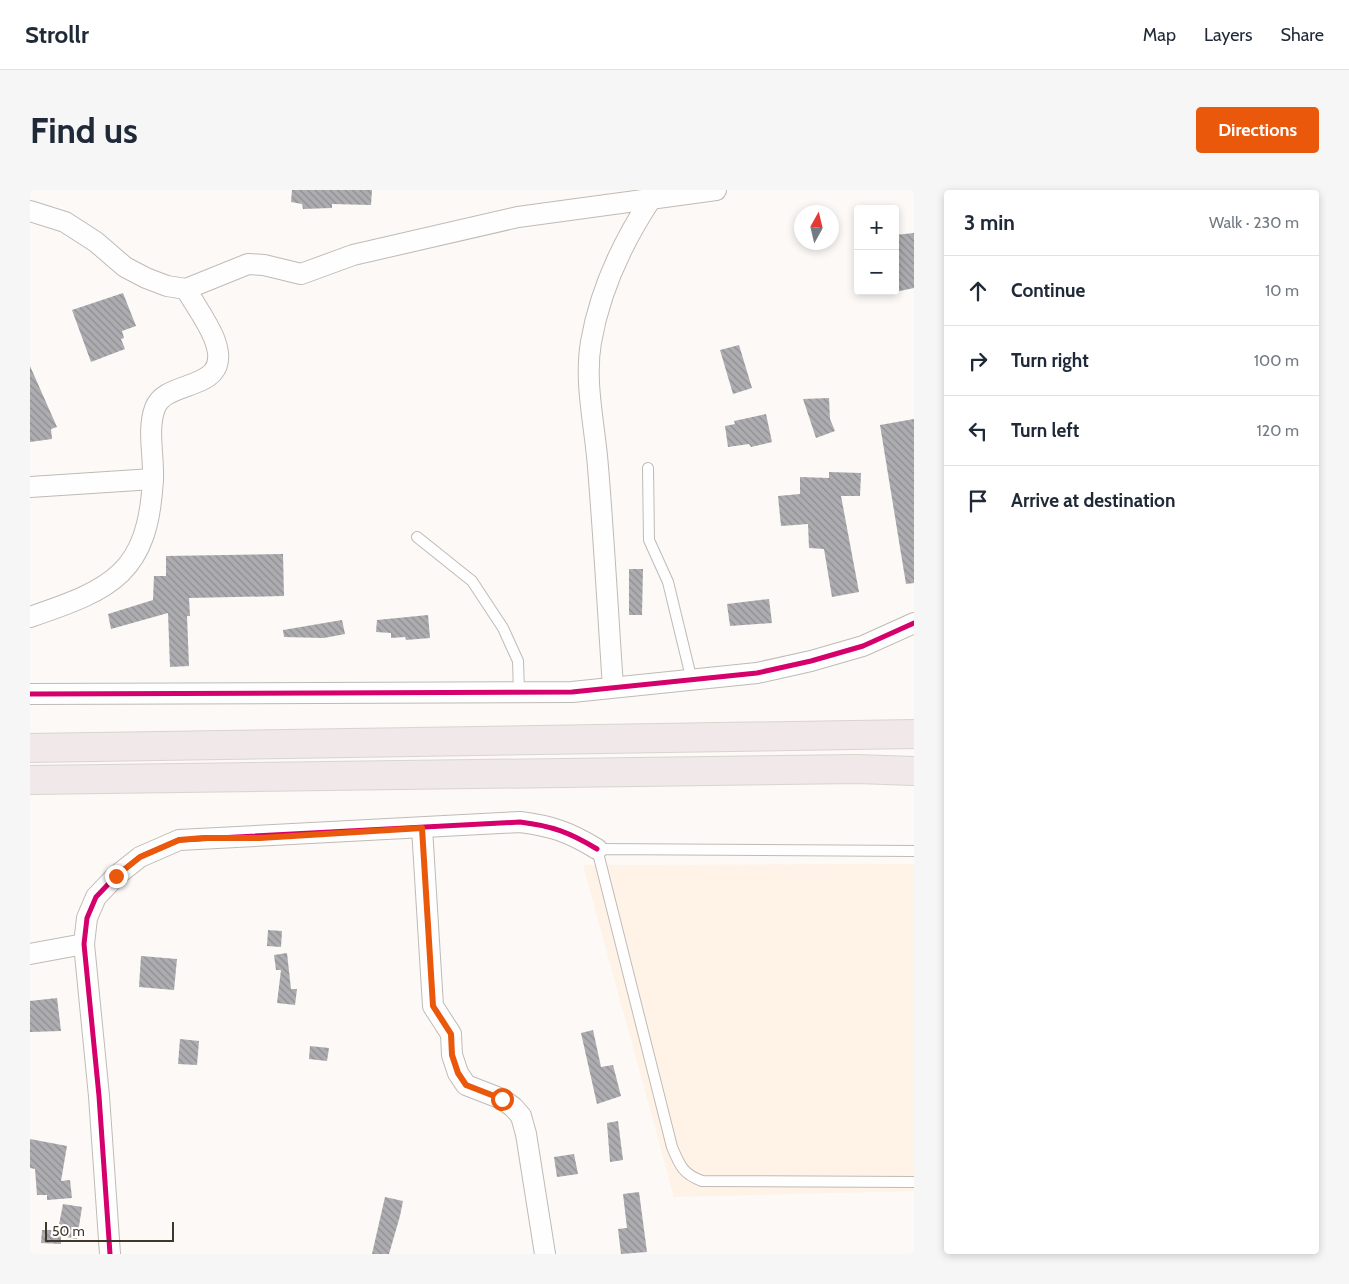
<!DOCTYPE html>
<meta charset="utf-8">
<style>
body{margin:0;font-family:Cabin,sans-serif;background:#f6f6f7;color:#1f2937}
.controls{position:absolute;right:15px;top:15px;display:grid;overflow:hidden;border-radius:5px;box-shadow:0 2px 8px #0003}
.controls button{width:45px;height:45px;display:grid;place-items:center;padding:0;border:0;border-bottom:1px solid #e0e1e3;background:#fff;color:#1f2937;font:25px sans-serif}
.compass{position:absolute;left:764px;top:15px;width:45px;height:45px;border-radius:50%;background:#fff;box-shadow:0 2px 8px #0003;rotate:8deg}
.scale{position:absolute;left:15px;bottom:12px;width:129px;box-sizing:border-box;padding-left:5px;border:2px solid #40372b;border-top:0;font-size:14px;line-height:18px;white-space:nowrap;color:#40372b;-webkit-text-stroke:4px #fff;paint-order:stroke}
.stop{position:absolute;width:15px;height:15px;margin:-11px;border:4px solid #ea580c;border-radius:50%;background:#fff}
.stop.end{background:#ea580c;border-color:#fff;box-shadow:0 1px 5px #0008}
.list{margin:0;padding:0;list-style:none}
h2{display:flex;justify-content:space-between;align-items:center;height:65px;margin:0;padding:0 20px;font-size:21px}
h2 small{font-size:16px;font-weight:400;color:#747a83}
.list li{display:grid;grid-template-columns:32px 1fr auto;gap:15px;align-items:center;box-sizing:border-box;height:70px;padding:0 20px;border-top:1px solid #e0e1e3}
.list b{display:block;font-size:19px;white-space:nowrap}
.list em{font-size:16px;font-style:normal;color:#747a83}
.icon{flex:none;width:28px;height:28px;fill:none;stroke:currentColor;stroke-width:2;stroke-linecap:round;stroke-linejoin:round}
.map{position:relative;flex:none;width:884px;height:1064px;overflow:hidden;border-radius:5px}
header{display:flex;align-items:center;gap:30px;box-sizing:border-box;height:70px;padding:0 25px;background:#fff;border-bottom:1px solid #e0e1e3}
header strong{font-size:24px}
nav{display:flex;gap:28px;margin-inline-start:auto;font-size:18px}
.intro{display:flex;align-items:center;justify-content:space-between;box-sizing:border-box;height:120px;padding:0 30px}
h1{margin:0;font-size:35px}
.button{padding:12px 22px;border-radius:5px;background:#ea580c;color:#fff;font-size:18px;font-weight:700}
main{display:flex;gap:30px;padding:0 30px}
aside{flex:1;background:#fff;border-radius:5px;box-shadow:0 2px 8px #0003}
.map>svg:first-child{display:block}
.built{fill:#fef3e6}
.building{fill:url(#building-back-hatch)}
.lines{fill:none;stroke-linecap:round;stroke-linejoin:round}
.lane-casing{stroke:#c0bab4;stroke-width:12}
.street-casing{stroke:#c0bab4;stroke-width:22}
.primary-casing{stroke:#d8d5d1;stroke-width:30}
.lane{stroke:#fffefe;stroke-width:10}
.street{stroke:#fffefe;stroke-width:20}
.primary{stroke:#f0e8e9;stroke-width:28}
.cycleway-casing{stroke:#fff;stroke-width:8}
.cycleway{stroke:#d6006c;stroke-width:5}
.route{stroke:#ea580c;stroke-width:6}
</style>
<header>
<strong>Strollr</strong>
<nav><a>Map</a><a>Layers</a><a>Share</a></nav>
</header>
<div class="intro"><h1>Find us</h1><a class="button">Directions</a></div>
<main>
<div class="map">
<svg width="884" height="1064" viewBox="0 0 884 1064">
<defs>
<pattern id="building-back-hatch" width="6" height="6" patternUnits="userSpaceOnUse" patternTransform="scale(1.25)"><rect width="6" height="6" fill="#adadb1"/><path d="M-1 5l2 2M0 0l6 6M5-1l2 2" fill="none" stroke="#8e8e90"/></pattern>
</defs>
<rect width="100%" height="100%" fill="#fcf9f6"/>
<!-- built -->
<path class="built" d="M 884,674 L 884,1001 L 644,1007 L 553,675 Z"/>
<!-- building -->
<g class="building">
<path d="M 262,0 L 342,0 L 341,15 L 302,14 L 302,18 L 273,19 L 272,14 L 261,12 Z"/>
<path d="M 884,43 L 884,98 L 865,102 L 865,45 Z"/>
<path d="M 93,103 L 106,136 L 92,141 L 94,148 L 91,149 L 95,159 L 61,172 L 42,120 Z"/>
<path d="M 709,155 L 722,198 L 703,204 L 690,160 Z"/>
<path d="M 0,176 L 27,237 L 21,239 L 22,249 L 0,252 Z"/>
<path d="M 799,208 L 800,229 L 805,241 L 786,248 L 773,209 Z"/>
<path d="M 736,224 L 742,252 L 721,257 L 719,254 L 698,257 L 695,236 L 705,234 L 704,231 Z"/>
<path d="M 884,229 L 884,393 L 876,394 L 850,235 Z"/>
<path d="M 799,282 L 831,283 L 830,306 L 811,306 L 829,402 L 802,407 L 794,359 L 779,358 L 778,334 L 751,336 L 748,306 L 770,304 L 770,287 L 799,288 Z"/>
<path d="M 253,364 L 254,406 L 159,408 L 160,426 L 157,426 L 159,476 L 140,477 L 138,423 L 81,439 L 78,424 L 123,410 L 124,386 L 136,386 L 136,366 Z"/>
<path d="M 599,379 L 613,379 L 612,425 L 599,425 Z"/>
<path d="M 739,409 L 742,433 L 700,436 L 697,414 Z"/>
<path d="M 398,425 L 400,448 L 376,450 L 375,447 L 361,448 L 361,443 L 346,442 L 347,430 Z"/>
<path d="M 312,430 L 315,444 L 294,448 L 254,447 L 253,440 Z"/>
<path d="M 238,740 L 252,741 L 251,757 L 237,756 Z"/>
<path d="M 257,763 L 261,799 L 267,799 L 265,815 L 247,813 L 251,780 L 246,780 L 244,765 Z"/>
<path d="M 111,766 L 147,769 L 144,800 L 109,797 Z"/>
<path d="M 27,808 L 31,841 L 0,842 L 0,811 Z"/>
<path d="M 563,840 L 571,877 L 583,875 L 591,906 L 567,914 L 551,843 Z"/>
<path d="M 150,849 L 169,851 L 167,875 L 148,874 Z"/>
<path d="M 280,856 L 299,858 L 297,871 L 279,869 Z"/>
<path d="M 588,931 L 593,970 L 580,972 L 577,933 Z"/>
<path d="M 0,949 L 37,956 L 31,991 L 40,990 L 42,1008 L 17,1010 L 17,1005 L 7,1005 L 5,979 L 0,978 Z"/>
<path d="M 544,964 L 548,984 L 527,987 L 524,967 Z"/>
<path d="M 609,1002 L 617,1062 L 591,1064 L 588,1039 L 597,1038 L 593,1004 Z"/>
<path d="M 355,1007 L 373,1011 L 370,1026 L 359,1064 L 342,1064 Z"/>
<path d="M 33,1014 L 52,1017 L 47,1049 L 31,1046 L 31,1054 L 11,1053 L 12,1040 L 28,1040 Z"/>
</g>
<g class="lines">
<!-- lane casing -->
<g class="lane-casing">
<g id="lane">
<path d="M 618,278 L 619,350 L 638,392 L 662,491"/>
<path d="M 387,347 L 442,391 L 473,438 L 488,471 L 489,502"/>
<path d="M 884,661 L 567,659 L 642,957 C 650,976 653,984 672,991 L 884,992"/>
</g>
</g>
<!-- street casing -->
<g class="street-casing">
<g id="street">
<path d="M 0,21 L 35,32 L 66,52 L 95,77 L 116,88 L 137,96 L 156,99 L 218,74 L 234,75 L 271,84 L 323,65 L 488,27 L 686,0"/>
<path d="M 0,297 L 123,289"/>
<path d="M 0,427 C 83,399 118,383 123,289 C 124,266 117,239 125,218 C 136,187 206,204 184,148 C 177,131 165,115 156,99"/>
<path d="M 583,497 C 578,424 574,350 568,277 C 565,236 554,193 561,152 C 570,100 592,53 621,9"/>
<path d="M 0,504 L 542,502 L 727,483 L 781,471 L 833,456 L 884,433"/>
<path d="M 392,638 L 403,816 L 421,844 L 422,865 L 428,883 L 436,895 L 472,909 L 483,917 L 491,926 L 496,944 L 515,1064"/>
<path d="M 0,764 L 54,754"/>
<path d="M 80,1064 L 69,906 L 54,754 L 57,728 L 66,707 L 86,686 L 110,667 L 149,650 L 490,632 C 522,636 539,642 567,659"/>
</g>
</g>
<!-- primary casing -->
<g class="primary-casing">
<g id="primary">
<path d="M 0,558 L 884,544"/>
<path d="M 0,590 L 827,579 L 884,581"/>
</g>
</g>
<!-- lane -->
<use href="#lane" class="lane"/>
<!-- street -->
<use href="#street" class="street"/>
<!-- primary -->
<use href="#primary" class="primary"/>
<!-- cycleway casing -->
<g class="cycleway-casing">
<g id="cycleway">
<path d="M 0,504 L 542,502 L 727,483 L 781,471 L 833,456 L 884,433"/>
<path d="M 80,1064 L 69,906 L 54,754 L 57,728 L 66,707 L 86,686 L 110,667 L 149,650 L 490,632 C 522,636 539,642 567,659"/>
</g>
</g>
<!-- cycleway -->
<use href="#cycleway" class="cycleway"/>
</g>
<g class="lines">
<!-- route -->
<path class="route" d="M 86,686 L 110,667 L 149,650 L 173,648 L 230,648 L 392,638 L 403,816 L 421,844 L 422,865 L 428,883 L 436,895 L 472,909"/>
</g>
</svg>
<div class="controls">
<button>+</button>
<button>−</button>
</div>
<svg class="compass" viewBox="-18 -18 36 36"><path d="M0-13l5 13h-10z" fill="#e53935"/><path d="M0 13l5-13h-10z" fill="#747a83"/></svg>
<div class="scale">50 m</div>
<div class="stop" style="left:472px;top:909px"></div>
<div class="stop end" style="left:86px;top:686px"></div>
</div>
<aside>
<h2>3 min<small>Walk · 230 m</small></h2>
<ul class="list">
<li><svg class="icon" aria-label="ahead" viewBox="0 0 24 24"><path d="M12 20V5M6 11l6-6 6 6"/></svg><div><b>Continue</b></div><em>10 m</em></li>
<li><svg class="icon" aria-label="right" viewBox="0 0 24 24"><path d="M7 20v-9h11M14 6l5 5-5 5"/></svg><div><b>Turn right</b></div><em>100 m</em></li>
<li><svg class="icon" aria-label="left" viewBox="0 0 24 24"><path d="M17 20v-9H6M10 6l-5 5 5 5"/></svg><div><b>Turn left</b></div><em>120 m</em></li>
<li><svg class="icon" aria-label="arrive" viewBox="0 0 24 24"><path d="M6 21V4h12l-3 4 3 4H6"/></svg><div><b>Arrive at destination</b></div></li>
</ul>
</aside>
</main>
